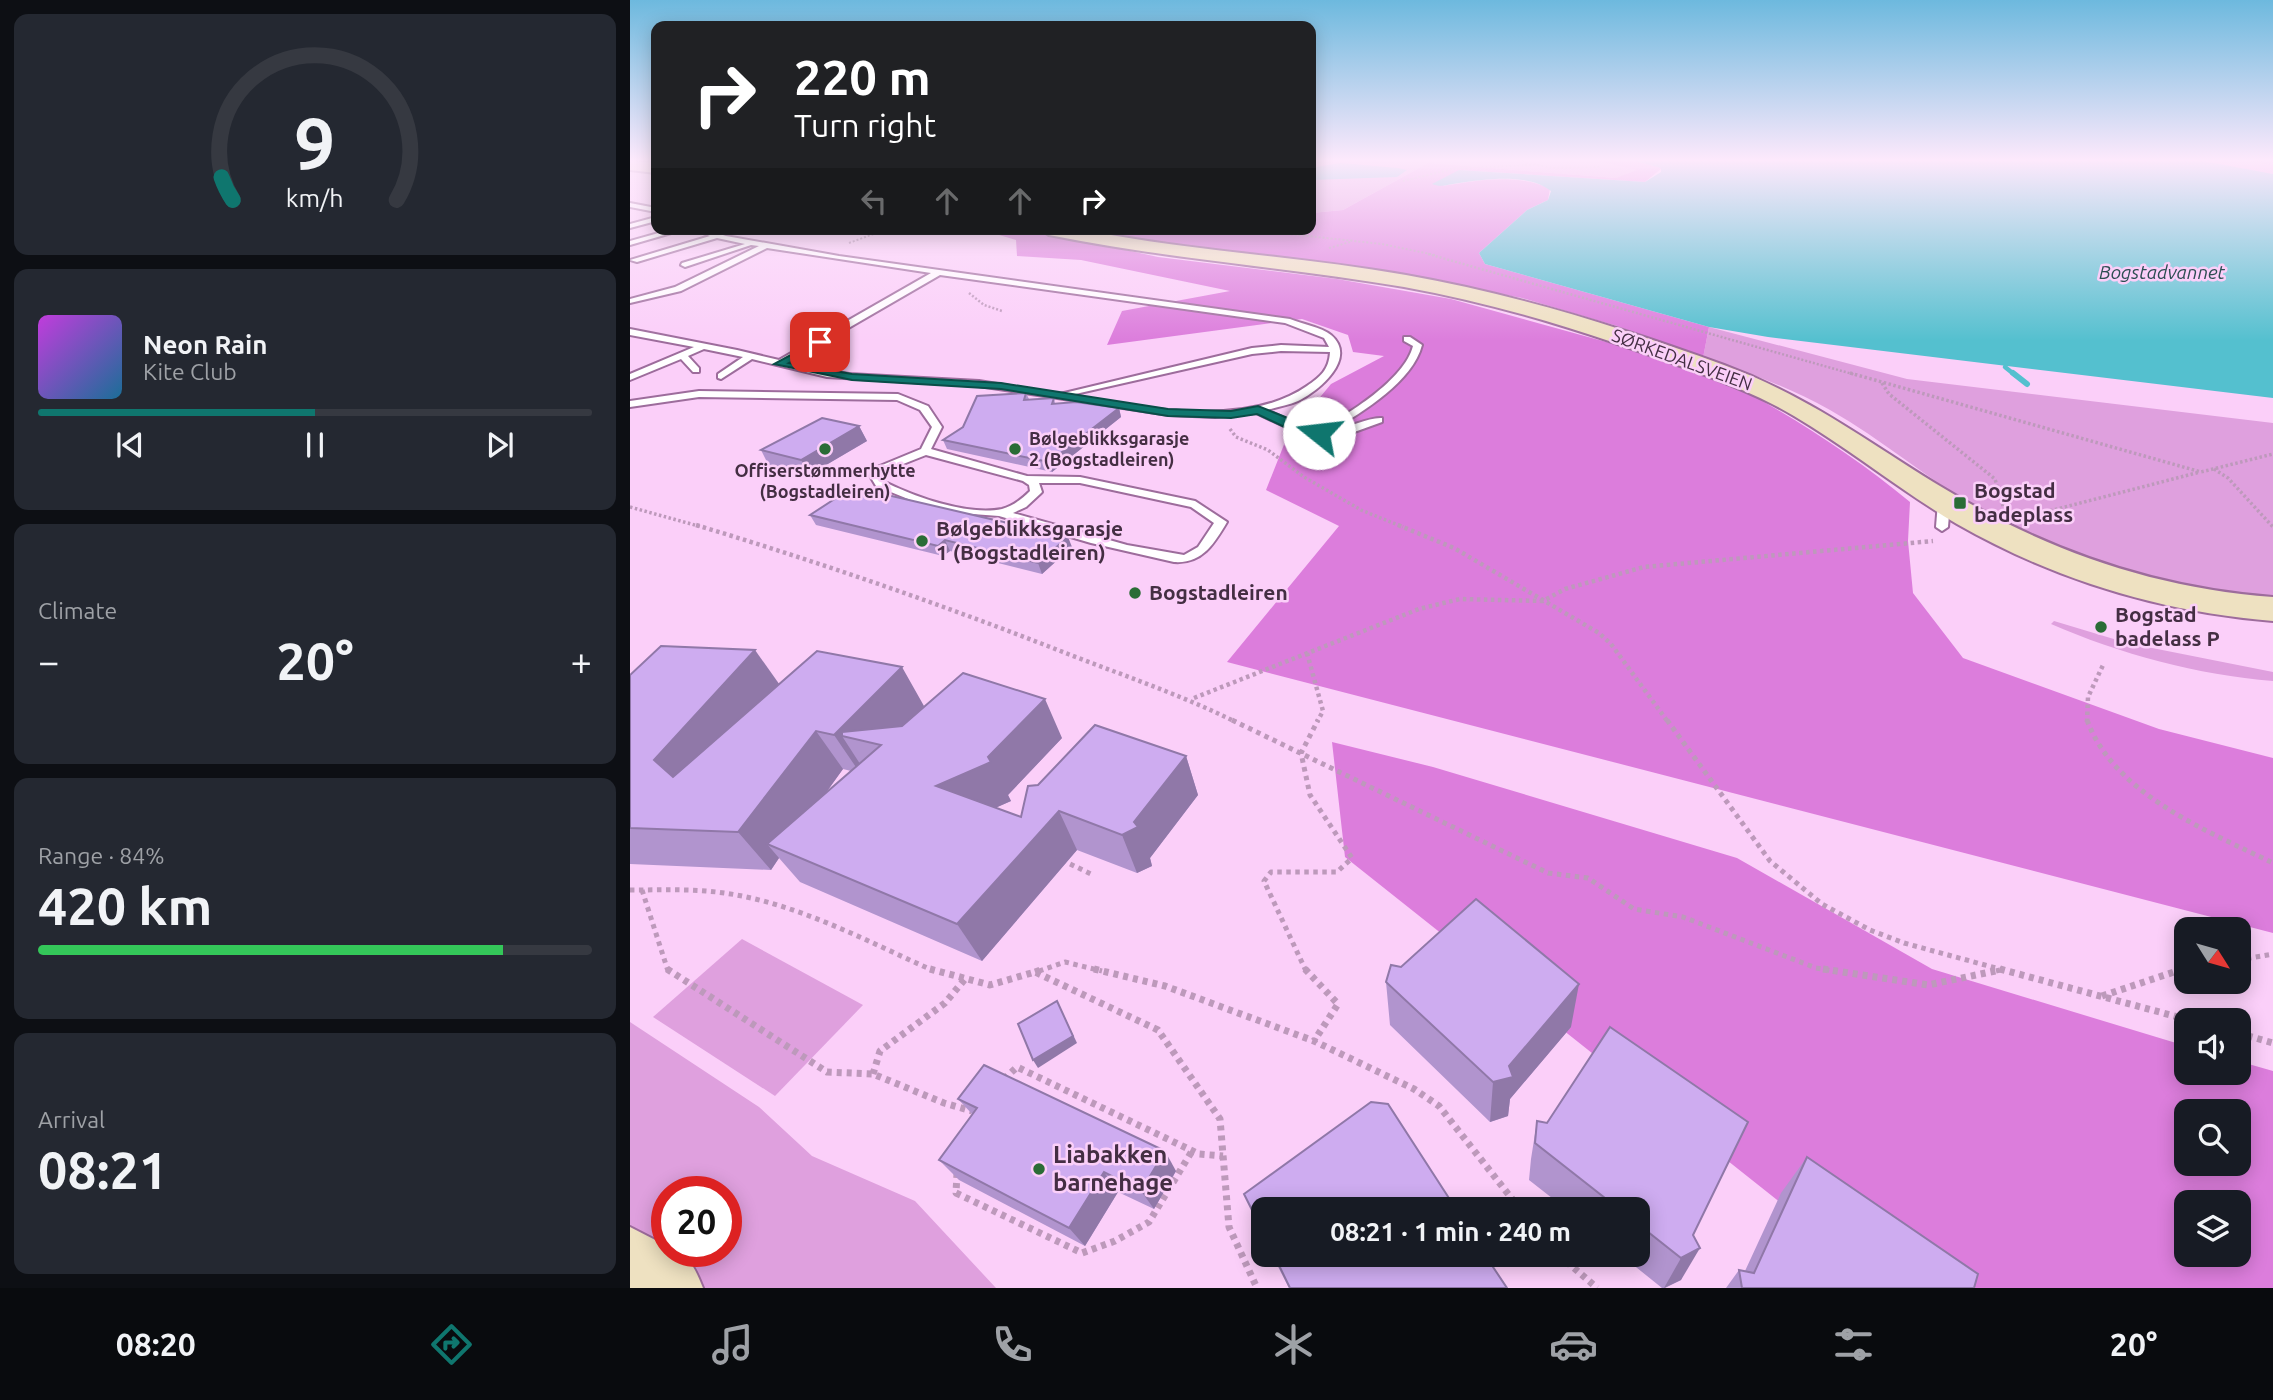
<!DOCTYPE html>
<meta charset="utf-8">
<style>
:root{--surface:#171b24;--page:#242831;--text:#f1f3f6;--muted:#9ea1a6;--line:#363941;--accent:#0f766e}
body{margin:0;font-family:Ubuntu,sans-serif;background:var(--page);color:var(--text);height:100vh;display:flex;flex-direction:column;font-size:26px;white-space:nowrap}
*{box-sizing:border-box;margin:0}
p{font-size:23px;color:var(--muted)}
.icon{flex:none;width:38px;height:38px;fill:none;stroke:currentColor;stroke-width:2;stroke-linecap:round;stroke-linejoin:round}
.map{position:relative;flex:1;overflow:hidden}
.panel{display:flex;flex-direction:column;gap:14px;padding:14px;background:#0d0f14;width:630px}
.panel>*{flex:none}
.top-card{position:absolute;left:21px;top:21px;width:665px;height:214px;border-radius:14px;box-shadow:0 4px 18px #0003;background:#202124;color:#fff;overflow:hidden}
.needle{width:46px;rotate:127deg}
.buttons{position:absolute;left:1544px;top:917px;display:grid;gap:14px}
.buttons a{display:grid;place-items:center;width:77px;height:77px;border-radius:14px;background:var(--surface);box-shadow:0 4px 18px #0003;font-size:35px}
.speed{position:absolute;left:21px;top:1176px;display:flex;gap:14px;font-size:35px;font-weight:700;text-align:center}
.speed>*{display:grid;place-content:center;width:91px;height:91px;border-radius:50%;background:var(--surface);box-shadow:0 4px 18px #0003;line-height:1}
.speed .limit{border:10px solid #d22;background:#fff;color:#111}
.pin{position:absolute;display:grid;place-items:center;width:60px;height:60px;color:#fff;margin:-30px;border-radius:14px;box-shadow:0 4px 10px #0006}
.me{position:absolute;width:77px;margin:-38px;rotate:286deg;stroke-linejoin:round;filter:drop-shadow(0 0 5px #0008)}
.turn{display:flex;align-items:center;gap:24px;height:147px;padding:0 28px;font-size:32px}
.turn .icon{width:91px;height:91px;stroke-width:2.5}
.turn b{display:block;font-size:49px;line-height:60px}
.lanes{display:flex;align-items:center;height:66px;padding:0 28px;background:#0003;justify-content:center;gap:35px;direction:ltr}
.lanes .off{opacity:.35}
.big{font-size:52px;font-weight:700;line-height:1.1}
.panel .widget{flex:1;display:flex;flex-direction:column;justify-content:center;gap:10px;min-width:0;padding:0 24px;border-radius:14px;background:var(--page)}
.panel .dial{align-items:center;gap:0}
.dial svg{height:182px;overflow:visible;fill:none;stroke:var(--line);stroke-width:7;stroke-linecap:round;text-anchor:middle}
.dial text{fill:var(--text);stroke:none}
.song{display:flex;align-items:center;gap:21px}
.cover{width:84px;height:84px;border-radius:10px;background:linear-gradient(135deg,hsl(290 70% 55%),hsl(200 70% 35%))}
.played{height:7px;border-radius:4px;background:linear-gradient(90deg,var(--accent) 50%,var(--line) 50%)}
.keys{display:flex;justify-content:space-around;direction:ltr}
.heat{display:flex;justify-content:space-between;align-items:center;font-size:38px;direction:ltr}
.charge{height:10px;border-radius:5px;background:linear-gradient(90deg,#34c759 84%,var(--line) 0)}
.trip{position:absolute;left:621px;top:1197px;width:399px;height:70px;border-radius:14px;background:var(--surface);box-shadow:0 4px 18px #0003;font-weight:700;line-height:70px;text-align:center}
.tab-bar{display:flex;height:112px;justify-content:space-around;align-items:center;background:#090b0e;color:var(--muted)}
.tab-bar .icon{width:49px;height:49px}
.tab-bar .current{color:var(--accent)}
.tab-bar b{font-size:32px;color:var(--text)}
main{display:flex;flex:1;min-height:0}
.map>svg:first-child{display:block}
</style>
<main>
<section class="panel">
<div class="widget dial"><svg viewBox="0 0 100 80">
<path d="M14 69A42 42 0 1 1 86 69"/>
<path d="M14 69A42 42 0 0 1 9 59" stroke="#0f766e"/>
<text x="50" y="56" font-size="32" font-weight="700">9</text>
<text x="50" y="72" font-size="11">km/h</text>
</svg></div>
<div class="widget">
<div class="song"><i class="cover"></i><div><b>Neon Rain</b><p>Kite Club</p></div></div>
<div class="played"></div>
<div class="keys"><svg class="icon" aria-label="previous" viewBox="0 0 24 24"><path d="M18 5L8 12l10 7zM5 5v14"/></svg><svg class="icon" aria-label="pause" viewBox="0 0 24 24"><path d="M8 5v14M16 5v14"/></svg><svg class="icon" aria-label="next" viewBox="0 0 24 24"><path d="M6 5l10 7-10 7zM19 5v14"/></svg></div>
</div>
<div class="widget"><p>Climate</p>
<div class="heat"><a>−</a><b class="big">20°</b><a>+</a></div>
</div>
<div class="widget"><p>Range · 84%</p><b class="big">420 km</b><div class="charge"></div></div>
<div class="widget"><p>Arrival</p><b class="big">08:21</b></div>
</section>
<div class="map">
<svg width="1643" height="1288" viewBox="0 0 1643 1288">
<rect width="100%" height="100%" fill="#fbcff9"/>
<g fill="#dfa0de" fill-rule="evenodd">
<polygon points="681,161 967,161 1016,171 986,178 798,163 713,210 681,213"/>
<polygon points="1573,161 1643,161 1643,174 1635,173"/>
<path d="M1079,327L1277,379L1643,423V596C1545,592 1446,560 1360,515C1304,485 1255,441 1200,410C1159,387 1117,372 1073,358Z"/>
<path d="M1424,621L1497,643L1643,672V681C1568,675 1490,654 1421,624Z"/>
<polygon points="112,939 233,1005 145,1096 23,1017"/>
<path d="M0,1022L129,1107L182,1156L285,1201L366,1288H0ZM37,1192H96V1251H37Z"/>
</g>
<g fill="#dc7ddc" fill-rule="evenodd">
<path d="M967,161H1006L1032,168L1015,182L829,170L813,186C847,180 888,173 920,189L918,200L897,210L849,253L855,264L1079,327L1073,358L987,326L892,298L797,280L597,256L447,229H681V213L713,210L798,163L986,178L1007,170Z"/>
<path d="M349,229H400L528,257L707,279L821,299L1074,369C1147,407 1216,449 1280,502L1278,541L1283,593L1333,658L1529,729L1643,758V933L597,662L709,526L636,490L657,437L701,384L754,356L723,352L718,335L672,319L477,345L492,311L600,291L451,260L387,256L386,240Z"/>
<path d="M702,742L803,767L1107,858L1302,969L1556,1046V1073H1608V1061L1643,1071V1288H1258L715,857ZM1556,1111H1608V1164H1556ZM1556,1202H1608V1255H1556Z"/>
</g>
<g fill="#54c0cf">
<path d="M1006,161H1573L1643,174V398L1138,337L1079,327L855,264L849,253L897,210L918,200L921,191C899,173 856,179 829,183C820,184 811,188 802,184L829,170L1015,182L1031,172V168Z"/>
<polygon points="710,163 768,168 777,170 767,177 681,180 681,168"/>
</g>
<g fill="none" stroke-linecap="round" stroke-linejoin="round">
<polyline stroke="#54c0cf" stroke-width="4.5" points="1375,367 1385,375"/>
<polyline stroke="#54c0cf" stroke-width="6" points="1383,373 1397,384"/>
<g stroke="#9d6c9c" stroke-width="4">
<g id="lane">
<polygon points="0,203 26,208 26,212 0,207"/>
<polygon points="26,217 26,221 0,228 0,224"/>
<polygon points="43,229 55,229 0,245 0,241"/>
<path d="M63,229H74L96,236L209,256L660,319C672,324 691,327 701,335C728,358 689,391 668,401C659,405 647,407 637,410L663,422L687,430C717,416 775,379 783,346L774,341V337H780L792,345C783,381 733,412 702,430C719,428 739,417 752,418V422L716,435L689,436L656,427L626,413L585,417L539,415L349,386L197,377L122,359L91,379L88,378V374L113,357L74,349L58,356L69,368V372H63L51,359L0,380V374L64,347L0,335V329L107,350L149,360L301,273L137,248L51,291L0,303V299L45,287L129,246L121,245L55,267L51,265L52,263L115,244L87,238L7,262L0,260L80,236ZM310,275L655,323L694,338L699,347L651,345L622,348L430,394L349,381L219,374L158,363ZM651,351L700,352C699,370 690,377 677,386C615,429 511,408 441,395L622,354Z"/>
<path d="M69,391L268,394L298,406L312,427L301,449L397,476L450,477L565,501L597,522C584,544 572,564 544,562L461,543L369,516L329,513L288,503L246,486L240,476L245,468L291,449L302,427L290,410L267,400L69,397L0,407V401ZM296,455L393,481L399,485L400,491C392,499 383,506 372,509C338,516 285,497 255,482L252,476L253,472ZM409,483H450L561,507L584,523L568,547L554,555L497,545L383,513L396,507L410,494L412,492Z"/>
<polygon points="1314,499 1320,502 1318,527 1312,531 1306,527 1308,502"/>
</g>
</g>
<g stroke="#9d6c9c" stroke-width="4">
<g id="secondary">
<polygon points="0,161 26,163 26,173 0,170"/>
<path d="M410,229H449C557,251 668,256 776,275C885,294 991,327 1094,365C1181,397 1237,442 1315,489C1417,551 1524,588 1643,597V621C1531,612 1425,580 1327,524C1271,491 1220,449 1164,416C1134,398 1101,385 1069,373C973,337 875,305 774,287C656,267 537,259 419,235Z"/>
<path d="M0,1227L37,1246V1251C59,1251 66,1271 73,1288H0Z"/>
</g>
</g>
<g stroke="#bd99bb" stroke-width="2" stroke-dasharray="2 2" stroke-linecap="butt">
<polyline points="892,161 921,168 970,167"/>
<polyline points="1623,161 1643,164"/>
<polyline points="773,181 827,168 904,165"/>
<polyline points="613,229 752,244 805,255"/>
<polyline points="219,243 257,229"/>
<polyline points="699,248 720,242"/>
</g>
<g stroke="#bd99bb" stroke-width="2.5" stroke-dasharray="2 2" stroke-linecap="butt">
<polyline points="798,254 1226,375"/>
<polyline points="339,293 354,305 372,311"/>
</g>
<g stroke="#bd99bb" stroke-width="3.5" stroke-dasharray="2.5 2.5" stroke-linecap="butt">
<polyline points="1220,373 1571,472 1643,454"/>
<polyline points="1252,383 1259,394 1365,479 1373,506"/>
<polyline points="600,429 606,437 638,450 674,477 731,510 773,527"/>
<polyline points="1584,469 1598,478 1643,527"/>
<polyline points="0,507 72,527"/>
<polyline points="1396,517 1570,472"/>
</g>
<g stroke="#bd99bb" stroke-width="4.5" stroke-dasharray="3.5 3.5" stroke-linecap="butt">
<path d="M66,525C192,563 316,606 438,654C495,676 551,695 606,722"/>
<polyline points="768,525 824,548 969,633 981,644 1038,722"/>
<polyline points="677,653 693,711 687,722"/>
<polyline points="564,698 789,609 830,599 913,601 935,589 1014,567 1303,541"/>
<polyline points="1457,722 1458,697 1474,663"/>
</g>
<g stroke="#bd99bb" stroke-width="5" stroke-dasharray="4.5 4.5" stroke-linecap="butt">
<polyline points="602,720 918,873 958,878 1004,909 1053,917 1186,968 1204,971"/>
<polyline points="1037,720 1140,861 1192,904 1240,930 1274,943 1377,971"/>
<path d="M1457,720C1484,794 1577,831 1643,863"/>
<polyline points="432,860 463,875"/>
<path d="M0,890C25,890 51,889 76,891C156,897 232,939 304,971"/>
<polyline points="12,890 38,971"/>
<polyline points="1608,960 1643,954"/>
<polyline points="409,971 435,962 472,971"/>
<polyline points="676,971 634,881 641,872 707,872 722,858 680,795 671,753 688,720"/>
<polyline points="1366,971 1370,970"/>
<polyline points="1548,971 1556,968"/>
</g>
<g stroke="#bd99bb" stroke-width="7" stroke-dasharray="5 5" stroke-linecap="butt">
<polyline points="37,969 197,1072 243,1074 314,1103 342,1111"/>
<polyline points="300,969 360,985 405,972 528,1030 590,1119 599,1227 627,1288"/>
<polyline points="464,969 535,986 684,1041 784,1089 809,1106 890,1209"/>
<polyline points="675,969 708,1004 684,1041"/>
<polyline points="1193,969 1298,985 1370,970"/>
<polyline points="1370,969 1559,1020"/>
<polyline points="405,972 414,969"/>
<polyline points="1472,996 1553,969"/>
<polyline points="1608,1033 1643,1043"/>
<polyline points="243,1074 250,1051 315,1003 335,979"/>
<polyline points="374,1079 387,1067 569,1154 593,1156"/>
<polyline points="327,1173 326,1193 452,1253 485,1241 519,1222 562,1151"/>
<polyline points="929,1255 967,1288"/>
</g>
<use href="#lane" fill="#fff" fill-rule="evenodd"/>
<use href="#secondary" fill="#eee1c1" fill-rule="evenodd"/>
</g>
<g fill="#b194ce" fill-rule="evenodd">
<polygon points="396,393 399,399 424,398 425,403 489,408 491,417 422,472 317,449 313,440"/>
<polygon points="229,426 237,441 179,475 139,466 131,450"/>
<polygon points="180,515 442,547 412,574 320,551 313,556 186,525"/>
<path d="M0,675L149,684L294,706L286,714L432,738L378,795L381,801L365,808L391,817L408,785L556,756L568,795L520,858L522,866L507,873L447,850L352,961L170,882L149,858L141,870L0,864ZM213,769L221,771L195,794Z"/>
<polygon points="756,982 941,1027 880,1099 878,1116 860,1122 760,1025"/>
<polygon points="328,1099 546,1171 524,1209 488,1192 455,1246 329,1180 309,1160 343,1115"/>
<polygon points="907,1121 1063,1235 1051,1280 1035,1288 1032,1288 991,1255 1008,1255 1008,1209 936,1209 899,1180 901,1159"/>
<polygon points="1177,1157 1344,1288 1096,1288 1109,1270 1115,1271 1151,1193"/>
<polygon points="614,1194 634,1209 634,1237"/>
<polygon points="642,1255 855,1255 877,1288 659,1288"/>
</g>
<g fill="#9078a8">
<polygon points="489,408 491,417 422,472 419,462"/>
<polygon points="229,426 237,441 179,475 171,460"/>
<polygon points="438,537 442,547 412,574 408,563"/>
<polygon points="315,540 320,551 313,556 308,546"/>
<polygon points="125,650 152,688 59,798 24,760"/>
<polygon points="272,667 294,706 253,749 251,745 212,736 234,770 230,773 204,735"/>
<polygon points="415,699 432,738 378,795 381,801 329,824 306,786 358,757"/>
<polygon points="186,731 213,769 154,851 137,844 149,858 141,870 108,832"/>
<polygon points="556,756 568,795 520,858 522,866 507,873 492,835"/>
<polygon points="429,811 447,850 352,961 327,924"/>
<polygon points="949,984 941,1027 880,1099 878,1116 860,1122 863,1082"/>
<polygon points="427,1001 447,1043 408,1068 403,1060"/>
<polygon points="535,1151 546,1171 524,1209 511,1191"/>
<polygon points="474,1172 488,1192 455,1246 439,1228"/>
<polygon points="1070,1248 1051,1280 1034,1288 1051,1258"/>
</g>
<g fill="#ceacf0" stroke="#9078a8" stroke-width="2">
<polygon points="396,393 394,400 424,398 422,404 446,402 489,408 419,462 313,440 333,427 347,396"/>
<polygon points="192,418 229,426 171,460 131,450"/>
<polygon points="223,487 438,537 408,563 315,540 308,546 180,515"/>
<polygon points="31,646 125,650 24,760 43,777 187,651 272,667 204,735 186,731 108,832 0,828 0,675"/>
<polygon points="333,673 415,699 358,757 361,762 306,786 391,817 398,786 408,785 465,725 556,756 504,822 508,827 492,835 429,811 327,924 137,844 251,745 212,736 212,732 272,726"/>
<polygon points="846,899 949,984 879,1066 883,1077 863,1082 756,982 761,965 771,967"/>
<polygon points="427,1001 443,1036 403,1060 388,1024"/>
<polygon points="980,1027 1118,1122 1063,1235 1070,1248 1051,1258 1008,1224 1008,1209 989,1209 905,1143 907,1121 917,1123"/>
<polygon points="354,1065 535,1151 511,1191 474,1172 439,1228 309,1160 347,1108 328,1099"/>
<polygon points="741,1102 758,1104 826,1209 634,1209 634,1234 614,1194"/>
<polygon points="1177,1157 1348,1274 1344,1288 1112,1288 1109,1270 1124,1273"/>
<polygon points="644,1255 855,1255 877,1288 660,1288"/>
</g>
<linearGradient id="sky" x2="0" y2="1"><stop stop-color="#6db9de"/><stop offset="0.47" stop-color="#fde9fc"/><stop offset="1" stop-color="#fde9fc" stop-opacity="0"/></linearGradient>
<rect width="1643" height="341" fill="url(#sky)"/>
<polygon fill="#0f766e" stroke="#0a4d48" stroke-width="2" points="190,339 194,345 159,363 222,374 371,383 538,409 601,411 628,406 695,433 689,437 663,431 627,414 601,418 538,416 371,389 222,380 144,364"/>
<g fill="#2a6c36" stroke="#fbcff9" stroke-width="2.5">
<circle cx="195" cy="449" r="7"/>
<circle cx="385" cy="449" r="7"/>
<rect x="1323" y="496" width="14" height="14" rx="3.5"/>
<circle cx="292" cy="541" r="7"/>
<circle cx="505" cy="593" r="7"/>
<circle cx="1471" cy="627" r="7"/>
<circle cx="409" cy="1169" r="7"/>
</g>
<g text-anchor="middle" stroke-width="5" stroke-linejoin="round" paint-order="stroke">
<g font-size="18" fill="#442e43" stroke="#fbcff9">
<text transform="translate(1052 360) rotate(20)" y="6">SØRKEDALSVEIEN</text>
</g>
<g font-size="18" font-weight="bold" fill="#442e43" stroke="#fbcff9" text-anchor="start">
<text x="399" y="445">Bølgeblikksgarasje<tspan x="399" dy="21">2 (Bogstadleiren)</tspan></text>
<text x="195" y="477" text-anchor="middle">Offiserstømmerhytte<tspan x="195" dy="21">(Bogstadleiren)</tspan></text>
</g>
<g font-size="19" font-style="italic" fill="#2d4e53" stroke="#fbcff9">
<text x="1532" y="279">Bogstadvannet</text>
</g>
<g font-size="21" font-weight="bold" fill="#442e43" stroke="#fbcff9" text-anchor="start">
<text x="1344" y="498">Bogstad<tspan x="1344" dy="24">badeplass</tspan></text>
<text x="306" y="536">Bølgeblikksgarasje<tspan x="306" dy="24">1 (Bogstadleiren)</tspan></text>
<text x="519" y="600">Bogstadleiren</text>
<text x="1485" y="622">Bogstad<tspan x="1485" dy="24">badelass P</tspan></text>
</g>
<g font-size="24" font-weight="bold" fill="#442e43" stroke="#fbcff9" text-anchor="start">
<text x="423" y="1163">Liabakken<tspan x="423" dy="28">barnehage</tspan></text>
</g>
</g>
</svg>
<div class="buttons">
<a><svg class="needle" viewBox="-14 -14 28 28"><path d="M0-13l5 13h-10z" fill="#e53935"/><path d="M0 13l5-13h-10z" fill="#9ea1a6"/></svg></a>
<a><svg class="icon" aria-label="sound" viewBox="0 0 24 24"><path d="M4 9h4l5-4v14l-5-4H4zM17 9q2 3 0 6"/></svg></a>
<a><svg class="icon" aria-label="search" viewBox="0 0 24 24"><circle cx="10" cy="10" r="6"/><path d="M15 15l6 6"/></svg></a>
<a><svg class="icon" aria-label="layers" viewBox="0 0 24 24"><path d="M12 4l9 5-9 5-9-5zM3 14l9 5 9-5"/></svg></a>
</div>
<div class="speed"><div class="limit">20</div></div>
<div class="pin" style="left:190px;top:342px;background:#d93025"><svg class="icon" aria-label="arrive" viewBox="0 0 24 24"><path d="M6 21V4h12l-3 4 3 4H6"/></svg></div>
<svg class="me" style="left:689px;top:433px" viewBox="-20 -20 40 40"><circle r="19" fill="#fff"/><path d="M0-13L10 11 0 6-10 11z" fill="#0f766e"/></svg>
<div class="trip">08:21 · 1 min · 240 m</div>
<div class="top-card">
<div class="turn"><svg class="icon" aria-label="right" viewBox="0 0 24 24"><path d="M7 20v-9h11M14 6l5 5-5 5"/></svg><div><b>220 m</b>Turn right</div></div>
<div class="lanes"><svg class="icon off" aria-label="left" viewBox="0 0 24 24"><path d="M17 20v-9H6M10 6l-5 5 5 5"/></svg><svg class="icon off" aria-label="ahead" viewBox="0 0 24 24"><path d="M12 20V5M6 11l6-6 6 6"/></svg><svg class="icon off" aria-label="ahead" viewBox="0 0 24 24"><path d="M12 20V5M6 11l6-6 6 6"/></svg><svg class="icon" aria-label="right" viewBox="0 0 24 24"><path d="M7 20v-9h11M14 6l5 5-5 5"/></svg></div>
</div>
</div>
</main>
<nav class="tab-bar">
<b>08:20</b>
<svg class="icon current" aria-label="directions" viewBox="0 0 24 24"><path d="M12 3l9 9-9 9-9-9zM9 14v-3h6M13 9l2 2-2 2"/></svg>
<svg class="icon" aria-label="music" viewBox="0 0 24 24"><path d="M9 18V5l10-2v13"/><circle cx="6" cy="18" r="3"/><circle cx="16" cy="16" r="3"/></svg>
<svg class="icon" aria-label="phone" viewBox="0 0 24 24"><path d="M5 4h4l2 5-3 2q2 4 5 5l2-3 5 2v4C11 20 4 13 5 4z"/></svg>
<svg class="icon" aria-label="climate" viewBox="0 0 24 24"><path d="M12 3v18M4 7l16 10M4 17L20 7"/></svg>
<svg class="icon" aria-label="car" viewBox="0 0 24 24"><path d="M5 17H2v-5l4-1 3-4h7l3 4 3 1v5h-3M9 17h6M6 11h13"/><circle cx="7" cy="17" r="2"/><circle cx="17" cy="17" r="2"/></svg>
<svg class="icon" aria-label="filters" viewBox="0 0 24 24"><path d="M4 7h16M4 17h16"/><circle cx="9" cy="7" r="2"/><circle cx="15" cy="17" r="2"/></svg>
<b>20°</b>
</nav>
